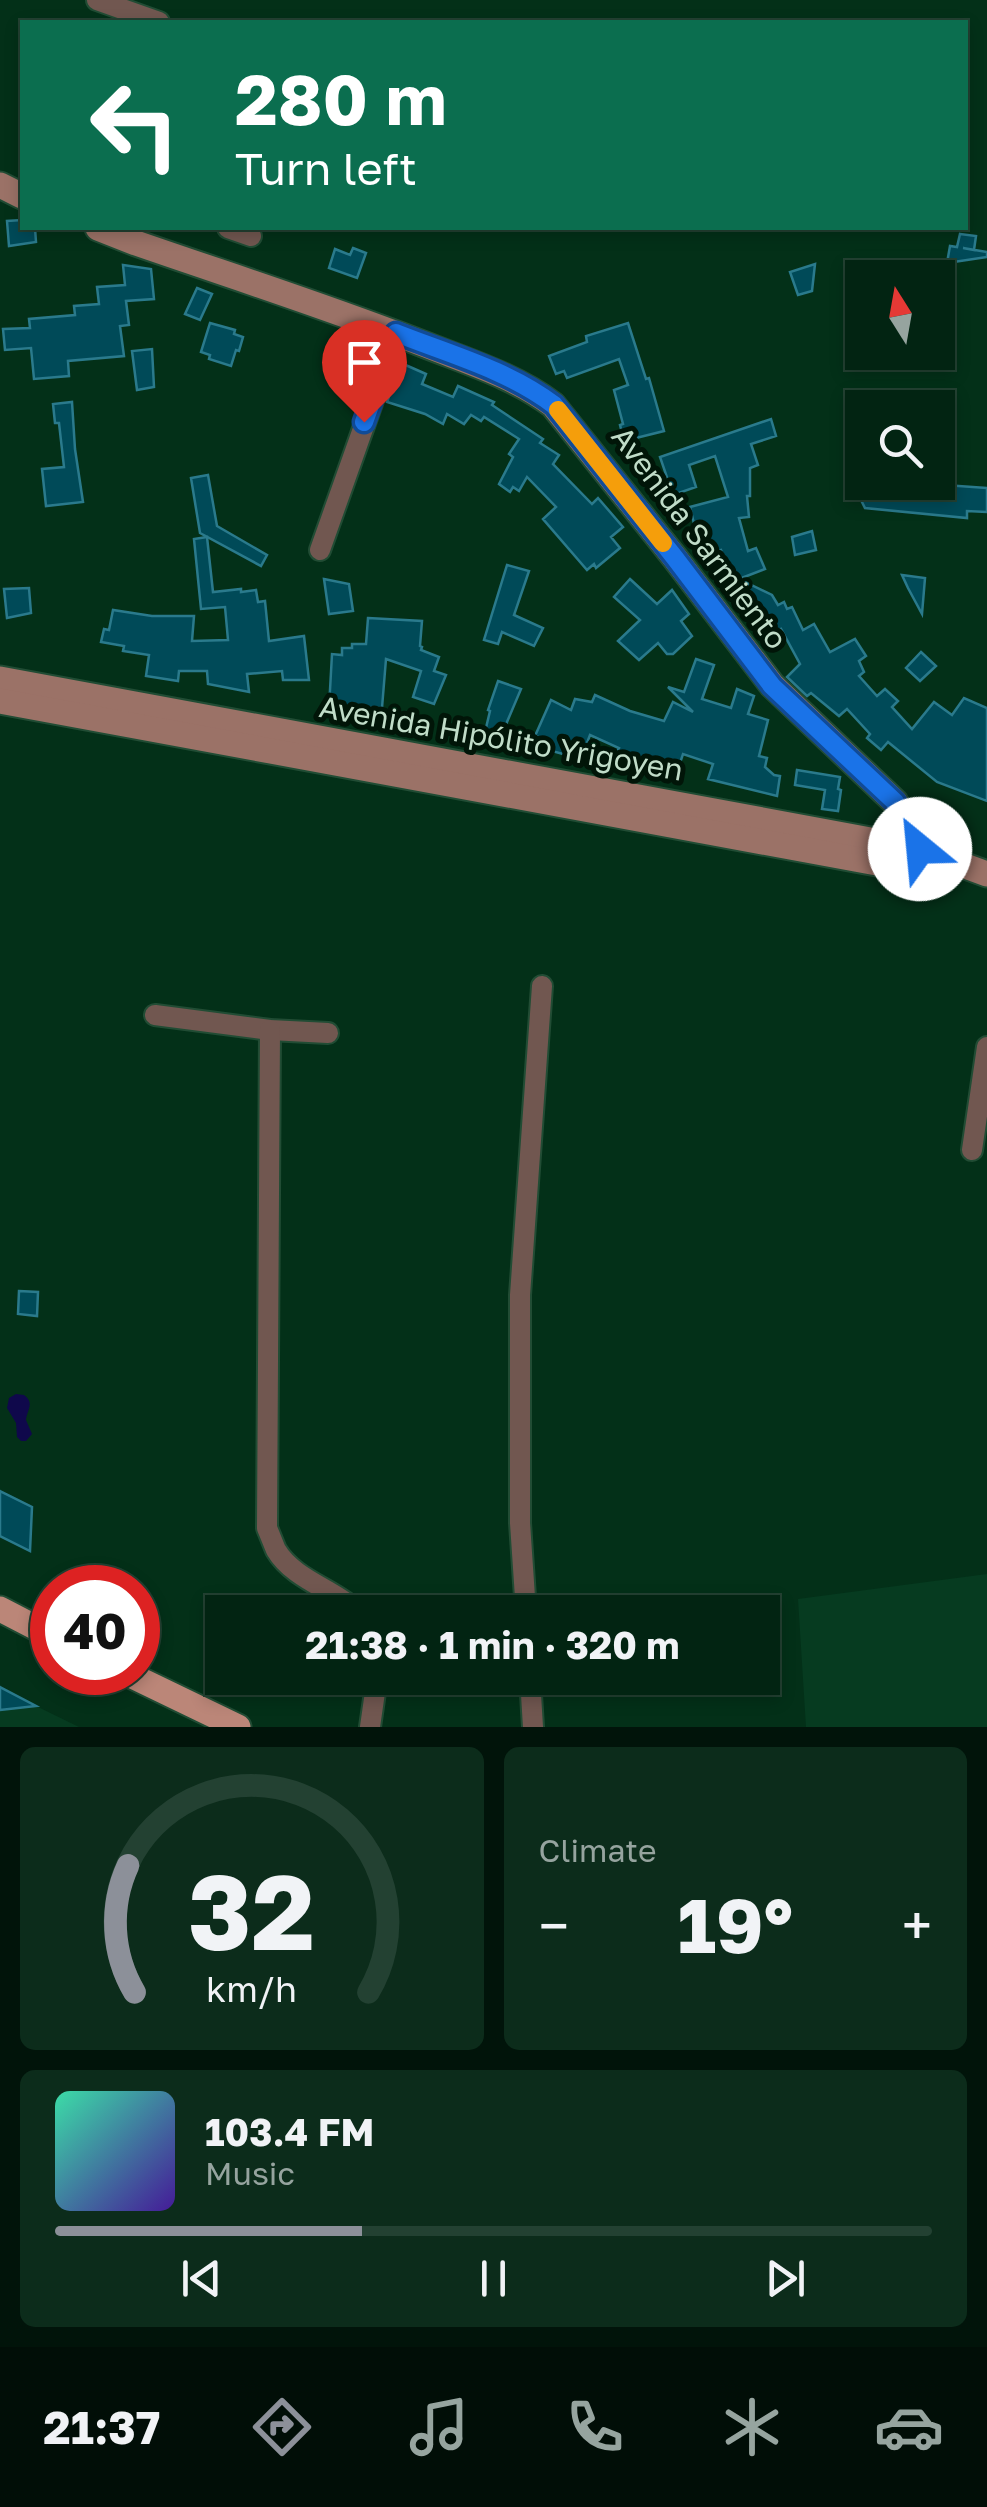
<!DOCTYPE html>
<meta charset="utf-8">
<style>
:root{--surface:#022412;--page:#0c2c1b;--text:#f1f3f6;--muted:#96a49f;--line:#234132;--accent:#8c9099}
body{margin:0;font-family:"Golos Text",sans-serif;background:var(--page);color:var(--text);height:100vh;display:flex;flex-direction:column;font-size:38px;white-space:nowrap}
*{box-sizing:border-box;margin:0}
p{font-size:32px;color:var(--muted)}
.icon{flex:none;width:55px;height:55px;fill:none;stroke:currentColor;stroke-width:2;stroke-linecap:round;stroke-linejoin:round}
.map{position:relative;height:1727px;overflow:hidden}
.sheet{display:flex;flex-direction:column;gap:20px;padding:20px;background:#01140a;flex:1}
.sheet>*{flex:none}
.hud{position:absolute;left:20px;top:20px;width:948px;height:210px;border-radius:0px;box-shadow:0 5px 15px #0003,0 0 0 2px var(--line);background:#0b6e4f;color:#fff;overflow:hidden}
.needle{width:65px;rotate:349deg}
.tools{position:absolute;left:845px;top:260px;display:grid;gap:20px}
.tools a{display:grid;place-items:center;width:110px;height:110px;border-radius:0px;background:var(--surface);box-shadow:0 5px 15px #0003,0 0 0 2px var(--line);font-size:50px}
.speed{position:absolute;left:30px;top:1565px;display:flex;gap:20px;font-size:50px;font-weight:700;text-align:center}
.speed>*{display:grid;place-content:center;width:130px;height:130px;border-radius:50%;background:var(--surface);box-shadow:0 5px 15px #0003,0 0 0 2px var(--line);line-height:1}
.speed .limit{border:15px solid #d22;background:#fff;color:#111}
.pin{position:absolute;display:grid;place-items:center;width:85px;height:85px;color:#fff;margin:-102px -42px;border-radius:50% 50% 50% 0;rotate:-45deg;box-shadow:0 0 10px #0007}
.pin .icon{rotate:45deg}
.me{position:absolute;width:110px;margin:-55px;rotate:332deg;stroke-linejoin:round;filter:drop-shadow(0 0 8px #0008)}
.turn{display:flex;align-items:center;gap:35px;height:210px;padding:0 50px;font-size:45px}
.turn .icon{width:130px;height:130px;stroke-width:2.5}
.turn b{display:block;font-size:70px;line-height:85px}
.big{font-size:75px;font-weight:700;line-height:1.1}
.sheet .tile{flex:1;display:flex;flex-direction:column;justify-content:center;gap:15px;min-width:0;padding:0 35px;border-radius:15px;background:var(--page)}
.sheet .dial{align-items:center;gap:0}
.dial svg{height:260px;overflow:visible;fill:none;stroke:var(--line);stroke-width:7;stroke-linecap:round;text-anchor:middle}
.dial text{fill:var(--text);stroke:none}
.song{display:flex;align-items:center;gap:30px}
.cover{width:120px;height:120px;border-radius:15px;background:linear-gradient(135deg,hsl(160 70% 55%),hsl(260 70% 35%))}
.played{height:10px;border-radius:5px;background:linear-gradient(90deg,var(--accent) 35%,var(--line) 35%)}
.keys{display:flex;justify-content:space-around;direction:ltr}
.heat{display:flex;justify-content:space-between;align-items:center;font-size:55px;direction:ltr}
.sheet .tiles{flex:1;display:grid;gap:20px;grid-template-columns:1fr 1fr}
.tile:last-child{grid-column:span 2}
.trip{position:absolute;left:205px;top:1595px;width:575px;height:100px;border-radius:0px;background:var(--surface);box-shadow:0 5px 15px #0003,0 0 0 2px var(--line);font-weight:700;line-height:100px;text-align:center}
.tab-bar{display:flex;height:160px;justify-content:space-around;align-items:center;background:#010e07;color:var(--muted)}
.tab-bar .icon{width:70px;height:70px}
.tab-bar .current{color:var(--accent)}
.tab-bar b{font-size:45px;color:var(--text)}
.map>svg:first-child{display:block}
</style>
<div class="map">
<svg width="987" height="1727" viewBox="0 0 987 1727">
<rect width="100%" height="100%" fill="#033018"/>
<g fill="#063b20">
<polygon points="987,1574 987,1727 806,1727 798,1599"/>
<polygon points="36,1706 79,1727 0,1727 0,1710"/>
</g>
<path fill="#0f084b" d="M16,1394L24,1395C35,1403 27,1410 26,1420L32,1434L26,1441H21L17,1437L16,1423L7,1408L9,1398Z"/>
<g fill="#004a58" stroke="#2a7a8c" stroke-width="2.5">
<polygon points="22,220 22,228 35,228 36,242 9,246 7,221"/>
<polygon points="960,234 976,236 974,250 963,248 987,252 987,257 947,263 950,246 957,247"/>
<polygon points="353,248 366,253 357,278 329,268 335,249 350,255"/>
<polygon points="815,264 812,291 798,295 790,272"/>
<polygon points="123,265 151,269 154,299 126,301 129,325 120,326 124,356 68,361 69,376 34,379 31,348 5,350 3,329 30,328 29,319 75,315 74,306 99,304 97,287 125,285"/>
<polygon points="197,288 212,294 200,320 185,314"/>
<polygon points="210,323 235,330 234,334 243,337 239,351 236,350 231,366 209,359 210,355 201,352"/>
<polygon points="628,323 646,379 649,378 664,431 624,441 620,425 623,424 614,390 628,385 619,359 567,378 564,371 556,374 549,356 587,342 586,336"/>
<polygon points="152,349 154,387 137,390 132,351"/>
<polygon points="401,363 426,374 422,384 453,397 458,386 494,402 492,405 543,439 540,443 559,455 553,464 592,504 598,498 623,527 611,537 620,548 596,568 594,564 587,570 543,519 556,507 527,477 519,491 513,487 510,492 499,484 513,457 509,454 519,439 484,417 481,421 471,415 464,424 447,414 443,424 425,414 387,402"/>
<polygon points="72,402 75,449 83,502 46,506 42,469 64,467 59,423 55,423 53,404"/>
<polygon points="771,419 776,436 751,444 758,465 750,468 750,496 747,496 749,517 739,518 748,551 756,548 765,569 739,579 772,595 778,605 784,602 787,609 792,607 803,630 814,624 830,652 855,639 866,656 859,661 864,672 859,676 877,696 885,689 898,701 892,707 912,729 934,702 952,715 964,698 987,708 987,801 937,782 888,742 881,750 867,738 870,734 847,709 839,716 811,693 807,696 787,677 800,664 781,629 764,637 754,615 751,616 736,580 733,582 721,550 710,553 701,526 695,528 690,507 728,497 715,456 689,465 696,487 673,495 660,457"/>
<polygon points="208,475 217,526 267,555 261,566 200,533 191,478"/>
<polygon points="852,482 902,482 987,488 987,512 967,511 967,518 865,508"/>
<polygon points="812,531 816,550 795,555 792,537"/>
<polygon points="207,537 213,592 241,589 241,592 256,590 258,602 265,601 269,641 304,636 309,680 283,680 282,671 247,674 249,692 208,684 207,671 179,671 178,681 146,676 149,655 123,651 124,646 101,642 104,629 109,630 113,610 152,616 194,616 192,641 228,640 225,607 201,609 194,539"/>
<polygon points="507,565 529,571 514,615 543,628 534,646 502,632 498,644 484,640"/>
<polygon points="902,575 925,578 922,614 908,588"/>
<polygon points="324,579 349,584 353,611 329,614"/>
<polygon points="630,579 657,604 672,590 689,614 681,621 692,636 673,654 667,654 658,643 639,660 618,641 640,620 614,597"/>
<polygon points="29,588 31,613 7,618 4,589"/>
<polygon points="368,618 422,621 420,646 422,647 421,650 439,657 434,671 446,675 434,704 413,697 421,671 386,659 382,708 357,707 357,713 329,708 332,654 342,655 342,648 352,648 352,644 366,644"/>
<polygon points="921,652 936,666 920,681 906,668"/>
<polygon points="696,659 714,665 702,699 731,708 737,689 754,696 748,714 768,720 759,756 767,758 765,767 774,775 780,776 777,796 708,779 713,764 683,754 676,775 631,762 630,768 612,763 619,748 590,735 581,759 541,748 545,739 535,736 551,700 571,710 575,699 592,702 595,695 630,711 664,721 673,702 693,712 668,687 684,692"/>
<polygon points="498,681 521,689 507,722 504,736 485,732 490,711 488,710"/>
<polygon points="797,770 840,777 838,789 841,790 838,811 822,809 825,790 795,785"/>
<polygon points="19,1291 38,1292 37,1316 18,1314"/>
<polygon points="0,1491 32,1507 30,1551 0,1536"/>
<polygon points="0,1687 36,1706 0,1710"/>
</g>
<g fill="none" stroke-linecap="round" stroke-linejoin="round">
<g stroke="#214c34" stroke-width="24">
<g id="street">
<polyline points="97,0 159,22"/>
<polyline points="228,228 251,236"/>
<polyline points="320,550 397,333"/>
<polyline points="155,1015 270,1030 328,1033"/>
<path d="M270,1030L267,1528C270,1535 273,1543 276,1550C294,1580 334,1589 358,1612"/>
<polyline points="972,1150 987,1047"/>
<polyline points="526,1612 520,1523 520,1295 542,986"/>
<polyline points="530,1678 533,1727"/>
<polyline points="370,1727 377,1678"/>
</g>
</g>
<g stroke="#214c34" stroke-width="29">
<g id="secondary">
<polyline points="0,185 22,196"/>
<path d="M98,228L136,243C234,277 332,308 428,346C471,363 516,377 553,405L675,558L772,685L895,802L919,849L921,869"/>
<polyline points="0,679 919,849 987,874"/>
<polyline points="0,701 893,866 934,872"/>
</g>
</g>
<g stroke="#214c34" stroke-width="29">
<g id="primary">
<polyline points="0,1609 52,1636"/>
<polyline points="124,1672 238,1727"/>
</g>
</g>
<use href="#street" stroke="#715750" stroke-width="20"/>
<use href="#secondary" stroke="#9b7267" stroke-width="25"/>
<use href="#primary" stroke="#bb8678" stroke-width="25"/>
</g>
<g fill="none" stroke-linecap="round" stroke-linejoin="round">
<g stroke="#114b97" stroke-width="25">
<path id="route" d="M364,422L396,333C449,354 508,370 554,405L675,558L772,686L895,802L920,849"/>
</g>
<use href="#route" stroke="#1a73e8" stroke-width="18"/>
<polyline stroke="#f59e0b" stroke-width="18" points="558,410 663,543"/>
</g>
<g text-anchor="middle" stroke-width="10" stroke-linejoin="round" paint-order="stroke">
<g font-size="30" fill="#c0dcc8" stroke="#011508">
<text transform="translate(699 538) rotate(53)" y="10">Avenida Sarmiento</text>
<text transform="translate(501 739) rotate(10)" y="10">Avenida Hipólito Yrigoyen</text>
</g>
</g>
</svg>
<div class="tools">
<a><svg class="needle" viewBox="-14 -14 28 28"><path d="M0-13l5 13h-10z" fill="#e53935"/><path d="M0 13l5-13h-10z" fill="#96a49f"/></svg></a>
<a><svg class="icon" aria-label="search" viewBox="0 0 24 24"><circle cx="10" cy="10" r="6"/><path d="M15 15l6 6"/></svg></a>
</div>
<div class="speed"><div class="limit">40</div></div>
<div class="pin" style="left:364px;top:422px;background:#d93025"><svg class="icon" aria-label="arrive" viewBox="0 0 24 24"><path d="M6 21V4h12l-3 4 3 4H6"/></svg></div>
<svg class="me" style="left:920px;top:849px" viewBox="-20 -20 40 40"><circle r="19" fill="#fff"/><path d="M0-13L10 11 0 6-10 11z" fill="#1a73e8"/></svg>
<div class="trip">21:38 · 1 min · 320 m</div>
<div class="hud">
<div class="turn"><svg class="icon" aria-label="left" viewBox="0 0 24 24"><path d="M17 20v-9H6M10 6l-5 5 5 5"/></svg><div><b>280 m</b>Turn left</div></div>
</div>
</div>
<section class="sheet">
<div class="tiles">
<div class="tile dial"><svg viewBox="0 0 100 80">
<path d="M14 69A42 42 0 1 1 86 69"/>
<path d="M14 69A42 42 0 0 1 12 30" stroke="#8c9099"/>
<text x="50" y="56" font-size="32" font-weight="700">32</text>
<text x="50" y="72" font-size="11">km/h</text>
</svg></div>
<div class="tile"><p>Climate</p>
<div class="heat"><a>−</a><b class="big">19°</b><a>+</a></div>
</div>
<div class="tile">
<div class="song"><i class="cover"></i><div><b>103.4 FM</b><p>Music</p></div></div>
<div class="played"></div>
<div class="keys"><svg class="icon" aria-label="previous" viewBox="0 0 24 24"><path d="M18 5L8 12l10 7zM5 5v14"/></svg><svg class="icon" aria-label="pause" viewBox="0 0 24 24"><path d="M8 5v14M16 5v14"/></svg><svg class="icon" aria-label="next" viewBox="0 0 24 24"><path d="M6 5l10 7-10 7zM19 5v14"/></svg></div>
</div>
</div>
</section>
<nav class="tab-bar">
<b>21:37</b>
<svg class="icon current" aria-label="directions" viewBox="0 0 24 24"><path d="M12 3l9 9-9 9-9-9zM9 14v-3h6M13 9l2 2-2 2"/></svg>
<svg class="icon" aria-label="music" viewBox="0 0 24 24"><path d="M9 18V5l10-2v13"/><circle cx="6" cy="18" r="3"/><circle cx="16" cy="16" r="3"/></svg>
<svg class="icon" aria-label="phone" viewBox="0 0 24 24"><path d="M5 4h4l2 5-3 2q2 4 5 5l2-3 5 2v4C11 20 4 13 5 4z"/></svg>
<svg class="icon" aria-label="climate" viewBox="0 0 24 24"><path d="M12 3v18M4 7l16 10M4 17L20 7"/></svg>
<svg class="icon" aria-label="car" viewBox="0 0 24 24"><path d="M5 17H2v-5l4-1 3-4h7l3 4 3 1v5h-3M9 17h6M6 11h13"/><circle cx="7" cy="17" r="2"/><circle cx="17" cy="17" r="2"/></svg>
</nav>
